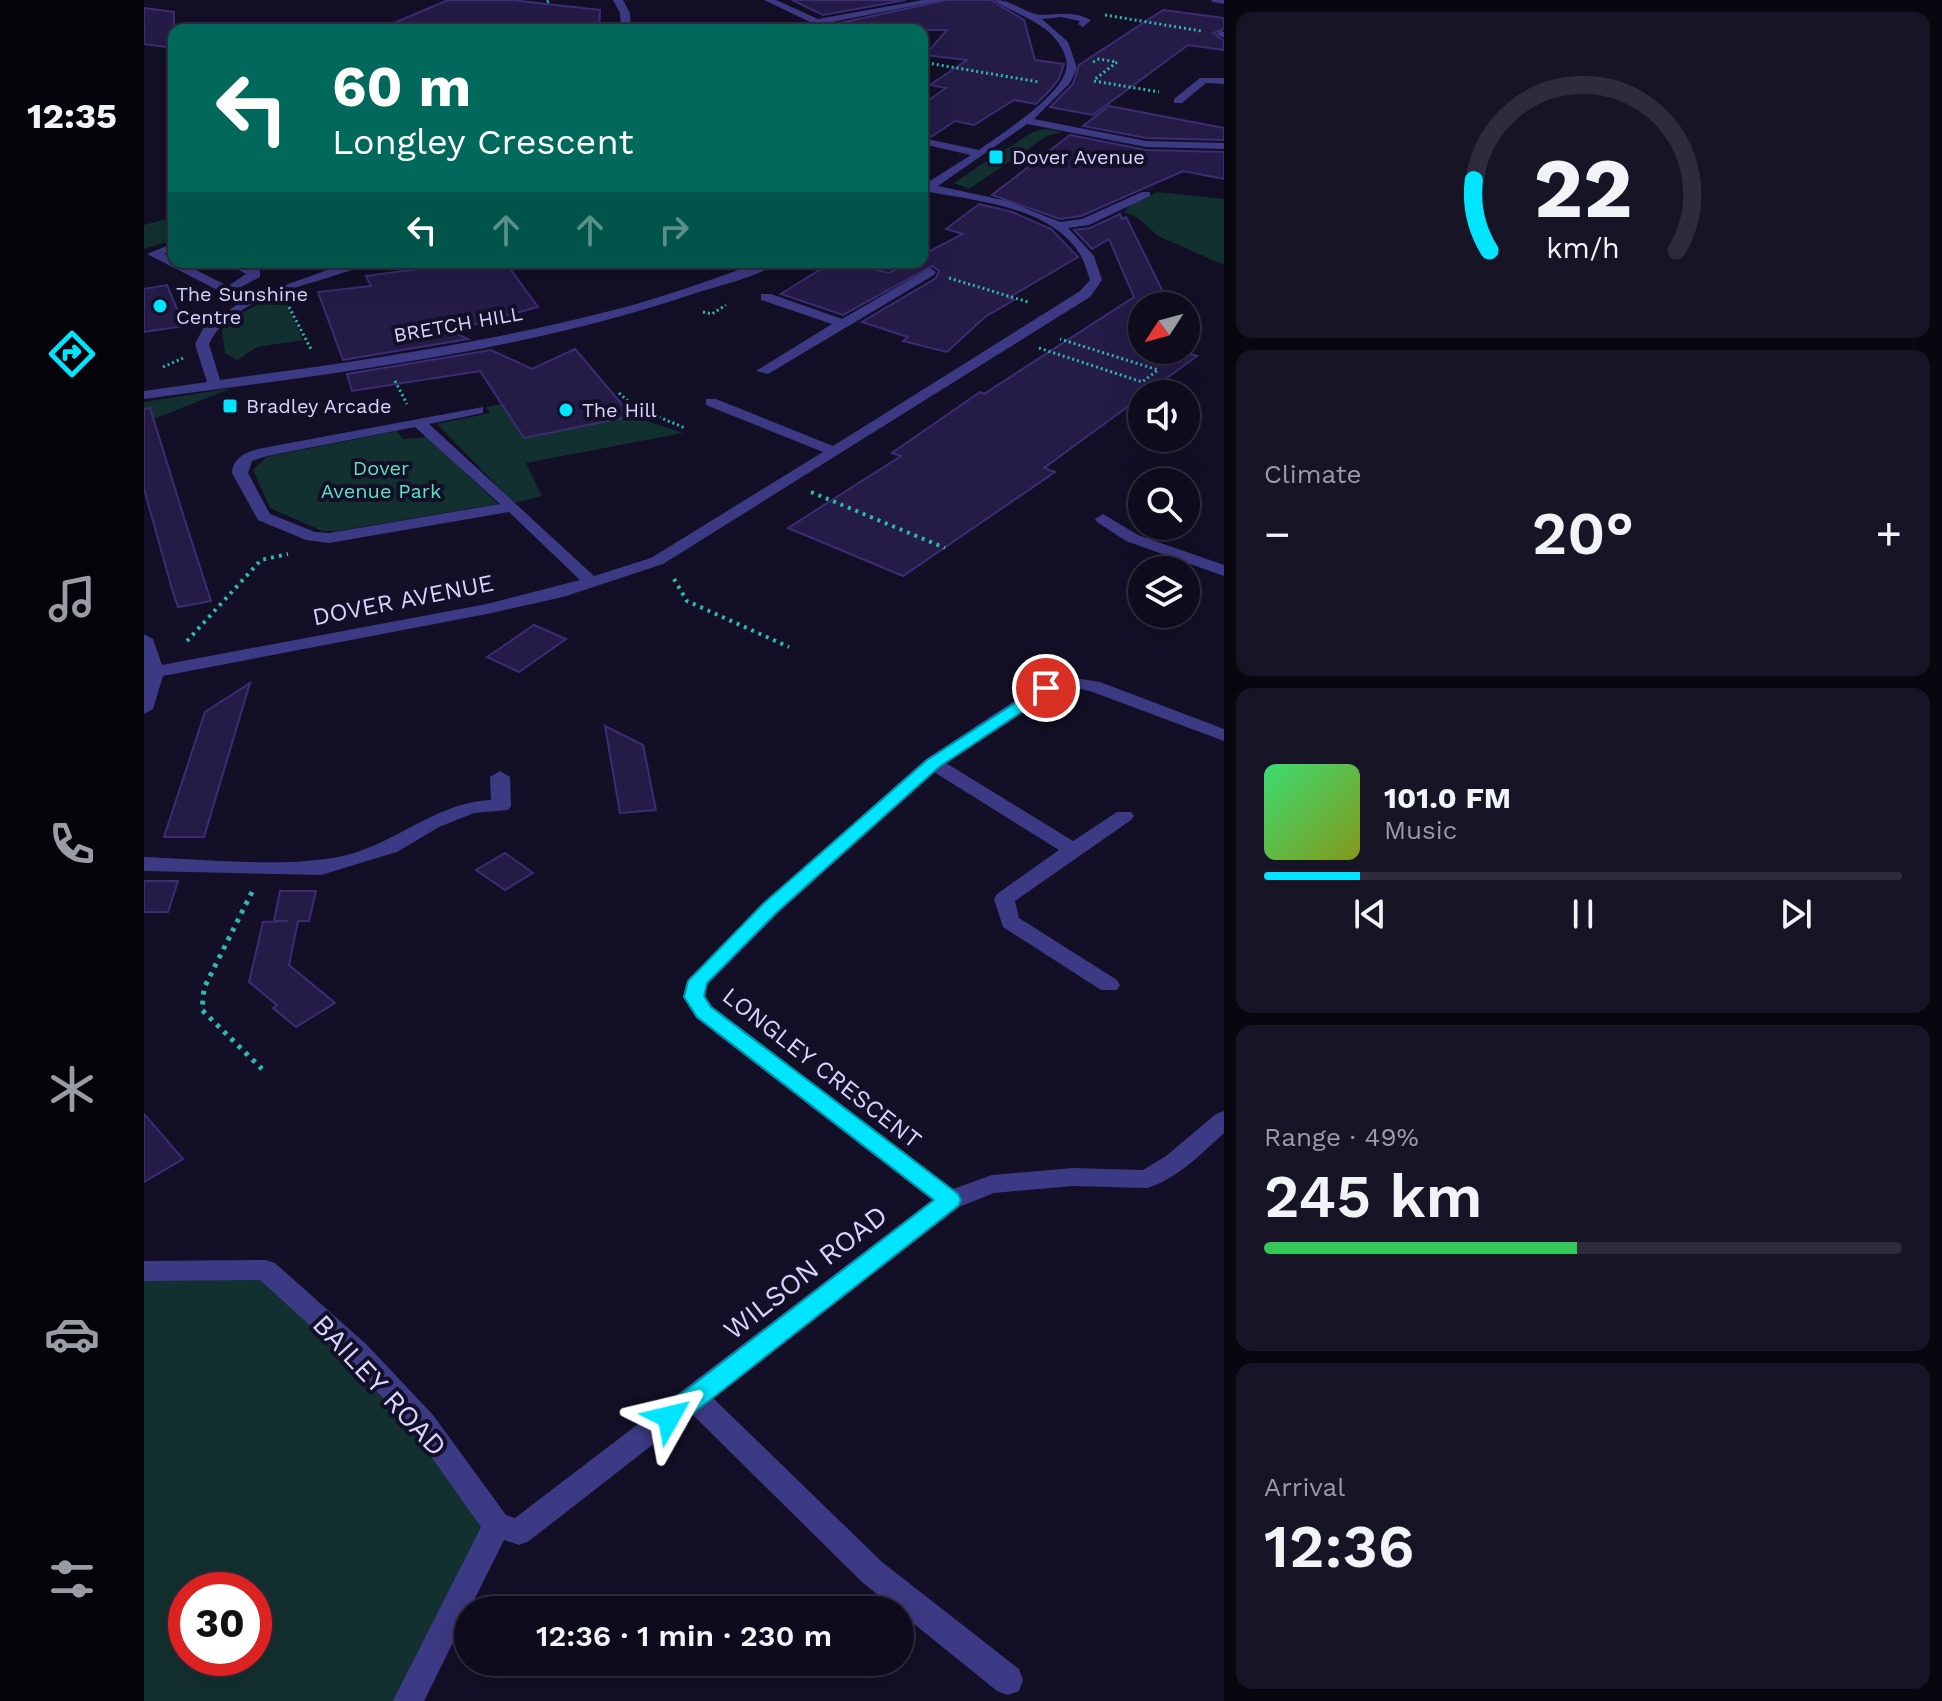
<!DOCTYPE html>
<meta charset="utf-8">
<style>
:root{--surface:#0e0b1c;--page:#171425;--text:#f1f3f6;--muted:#9b9ba3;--line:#2e2b3b;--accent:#00e5ff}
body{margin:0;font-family:"Work Sans",sans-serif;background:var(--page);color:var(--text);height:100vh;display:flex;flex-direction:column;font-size:30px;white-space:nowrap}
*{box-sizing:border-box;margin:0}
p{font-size:26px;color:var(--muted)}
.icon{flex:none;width:44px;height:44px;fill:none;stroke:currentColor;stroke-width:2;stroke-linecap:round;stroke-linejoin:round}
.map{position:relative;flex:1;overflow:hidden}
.sheet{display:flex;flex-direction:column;gap:12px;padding:12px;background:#08060f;width:718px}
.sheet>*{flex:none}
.banner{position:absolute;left:24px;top:24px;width:760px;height:244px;border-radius:16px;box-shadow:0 8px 32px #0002,0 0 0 2px var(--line);background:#00695c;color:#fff;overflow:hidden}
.needle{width:52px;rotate:234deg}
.controls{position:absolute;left:984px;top:292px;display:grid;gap:16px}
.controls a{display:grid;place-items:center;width:72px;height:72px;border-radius:50%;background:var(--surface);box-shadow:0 8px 32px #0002,0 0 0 2px var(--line);font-size:40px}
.speed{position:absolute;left:24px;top:1572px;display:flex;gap:16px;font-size:40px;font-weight:700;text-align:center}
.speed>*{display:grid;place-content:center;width:104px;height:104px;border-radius:50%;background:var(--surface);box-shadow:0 8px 32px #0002,0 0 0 2px var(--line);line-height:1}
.speed .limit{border:12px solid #d22;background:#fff;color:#111}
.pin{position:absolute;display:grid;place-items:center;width:68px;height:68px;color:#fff;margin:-34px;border:4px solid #fff;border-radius:50%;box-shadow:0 2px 8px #0007}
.me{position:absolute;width:88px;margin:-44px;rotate:53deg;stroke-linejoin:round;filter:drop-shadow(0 0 6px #0008)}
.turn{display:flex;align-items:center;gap:28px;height:168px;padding:0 32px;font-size:36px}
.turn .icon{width:104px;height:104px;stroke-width:2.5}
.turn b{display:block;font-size:56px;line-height:68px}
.lanes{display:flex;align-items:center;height:76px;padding:0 32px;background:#0003;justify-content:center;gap:40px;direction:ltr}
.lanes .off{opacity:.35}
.big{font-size:60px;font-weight:600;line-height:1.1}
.sheet .tile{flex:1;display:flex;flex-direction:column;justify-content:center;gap:12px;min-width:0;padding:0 28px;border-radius:16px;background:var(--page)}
.sheet .dial{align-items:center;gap:0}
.dial svg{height:208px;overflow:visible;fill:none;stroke:var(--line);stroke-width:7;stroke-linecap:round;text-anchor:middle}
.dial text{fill:var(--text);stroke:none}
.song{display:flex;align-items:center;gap:24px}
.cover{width:96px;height:96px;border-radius:12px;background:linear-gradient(135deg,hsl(140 70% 55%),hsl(70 70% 35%))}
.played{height:8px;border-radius:4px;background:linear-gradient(90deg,var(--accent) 15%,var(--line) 15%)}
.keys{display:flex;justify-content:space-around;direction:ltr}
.heat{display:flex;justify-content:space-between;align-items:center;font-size:44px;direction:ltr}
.charge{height:12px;border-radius:6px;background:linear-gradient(90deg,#34c759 49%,var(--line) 0)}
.trip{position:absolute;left:310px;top:1596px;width:460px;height:80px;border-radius:40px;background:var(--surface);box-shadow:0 8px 32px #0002,0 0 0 2px var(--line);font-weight:600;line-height:80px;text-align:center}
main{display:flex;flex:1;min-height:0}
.tab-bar{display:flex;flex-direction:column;width:144px;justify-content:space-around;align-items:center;background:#06040b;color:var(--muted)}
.tab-bar .icon{width:56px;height:56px}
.tab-bar .current{color:var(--accent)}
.tab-bar b{font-size:36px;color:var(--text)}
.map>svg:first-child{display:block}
</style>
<main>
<nav class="tab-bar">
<b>12:35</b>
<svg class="icon current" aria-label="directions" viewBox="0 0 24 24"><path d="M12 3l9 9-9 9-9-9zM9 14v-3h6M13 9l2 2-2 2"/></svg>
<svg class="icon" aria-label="music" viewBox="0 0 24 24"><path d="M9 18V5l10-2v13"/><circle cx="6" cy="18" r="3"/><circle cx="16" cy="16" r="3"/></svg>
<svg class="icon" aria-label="phone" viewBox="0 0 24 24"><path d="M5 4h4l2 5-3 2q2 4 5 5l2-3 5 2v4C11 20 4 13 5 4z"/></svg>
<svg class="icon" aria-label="climate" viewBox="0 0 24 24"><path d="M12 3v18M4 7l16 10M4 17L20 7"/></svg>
<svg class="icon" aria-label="car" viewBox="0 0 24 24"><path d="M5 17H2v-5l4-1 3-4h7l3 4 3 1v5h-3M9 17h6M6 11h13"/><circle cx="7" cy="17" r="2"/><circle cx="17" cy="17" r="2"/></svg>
<svg class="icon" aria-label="filters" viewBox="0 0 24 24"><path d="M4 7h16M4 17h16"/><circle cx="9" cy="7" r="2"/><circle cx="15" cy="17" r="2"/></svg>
</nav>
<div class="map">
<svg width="1080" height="1701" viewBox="0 0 1080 1701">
<rect width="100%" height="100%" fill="#130f26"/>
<g fill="#12302f" fill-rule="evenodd">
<path d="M902,129L919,132L903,136L825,189L810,183L844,160V155C851,151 857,151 864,148C879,140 884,131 902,129Z"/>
<polygon points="1013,192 1080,199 1080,265 1014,236 993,217 980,212 986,205"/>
<polygon points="30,217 30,240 0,249 0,225"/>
<path d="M139,296L159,340L113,347L93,360L81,353L78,330C92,311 118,303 139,296Z"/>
<polygon points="88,388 0,423 0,402"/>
<polygon points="358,404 380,438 488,416 539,433 382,463 398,496 370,503 293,424 346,413 342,407"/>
<polygon points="253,431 259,439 284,437 354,504 193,531 178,531 126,508 109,470 122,457"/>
<path d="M122,1270L213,1352L353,1525L264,1701H0V1271ZM42,1590H110V1658H42Z"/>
</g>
<g fill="#241b47" stroke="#3b2d73" stroke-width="2">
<polygon points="304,0 367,0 456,10 455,30 233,30"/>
<polygon points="648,0 762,0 679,15"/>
<polygon points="802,0 847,0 880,20 891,60 920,64 915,79 906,90 892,104 870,100 830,125 811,121 787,137 778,135 778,105 802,88 786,85 823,60 781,55 803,30 710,30 696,23"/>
<polygon points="0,8 30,12 30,48 0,44"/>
<polygon points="1019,10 1080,18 1080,29 1069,33 1080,41 1080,50 1044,45 949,115 906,107 929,84 935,65"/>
<polygon points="965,106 1080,128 1080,140 1002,138 939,126"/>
<polygon points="926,135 1002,150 1080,152 1080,179 1039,171 937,216 916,219 848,195"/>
<polygon points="835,204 868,212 907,229 934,257 864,298 870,300 841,317 803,352 759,341 764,337 718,322 792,278 795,271 788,266 699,315 637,294 688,262 703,262 745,273 766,262 778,262 778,255 819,234 802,229"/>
<polygon points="976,214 978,219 982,217 1022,298 1018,300 1021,306 998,306 998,350 1032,350 1053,356 900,468 911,472 759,576 644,528 757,456 748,453 836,392 840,394 990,297 965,239 948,249 930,230 946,228"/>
<polygon points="326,262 361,262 394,307 306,331 324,339 199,360 174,292 227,286 222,276"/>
<polygon points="23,285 40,326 0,332 0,289"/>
<polygon points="431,349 488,416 380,438 336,371 208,391 203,374 347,350 388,369"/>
<polygon points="6,408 42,524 67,601 34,607 28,589 0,489 0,409"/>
<polygon points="390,625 422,639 375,672 343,657"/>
<polygon points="106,683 60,837 20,837 61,712"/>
<polygon points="461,726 499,745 512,810 476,813"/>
<polygon points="361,853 389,873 361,890 332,870"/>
<polygon points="0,881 34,881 24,912 0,912"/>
<polygon points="136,891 172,891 165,921 154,921 145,965 191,1003 152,1027 129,1008 133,1005 105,982 119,922 144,921 130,921"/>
<polygon points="0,1114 39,1159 0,1182"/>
</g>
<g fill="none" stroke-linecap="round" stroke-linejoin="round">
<g stroke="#2fb8b0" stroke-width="3" stroke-dasharray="2 3" stroke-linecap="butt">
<polyline points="403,2 406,0"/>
<polyline points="961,15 1057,31"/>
<polyline points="778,62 895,82"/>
<polyline points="949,62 955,59 973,62 950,80"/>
<polyline points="950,81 1015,92"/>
<polyline points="241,266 267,262"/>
<polyline points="805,278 884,302"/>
<polyline points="145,307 168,351"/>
<polyline points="559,312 568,314 582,305"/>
<polyline points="895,348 998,382 1014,370 916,339"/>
<polyline points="19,367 39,358"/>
<polyline points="251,381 263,404"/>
<polyline points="475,393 495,411"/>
<polyline points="510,415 541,428"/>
</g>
<g stroke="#2fb8b0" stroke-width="4" stroke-dasharray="3 5" stroke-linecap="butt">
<polyline points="667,492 801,548"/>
<polyline points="530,579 543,601 645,647"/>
<polyline points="43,641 117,560 144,554"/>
</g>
<polyline stroke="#2fb8b0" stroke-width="5" stroke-dasharray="4 6" stroke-linecap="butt" points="108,892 60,988 58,1010 118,1069"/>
<g fill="#3d3a85" fill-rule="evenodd">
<polygon points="469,0 479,0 486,13 487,30 477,30 476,13"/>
<polygon points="620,0 632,0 674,19 779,0 799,0 683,23 689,26 689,30 683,30"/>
<path d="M850,0C866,0 874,8 888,13C904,19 923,7 947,20L939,27L934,24L936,21L917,17L898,19L924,42L933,68L926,83L890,119L1002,141L1080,143V149L1002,147L883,124L794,186L863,201L916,222L938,219L998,192H1006V196L945,225L924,228L950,256L958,280L946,297L519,564L419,597L343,614L19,676L9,709L0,714V634L9,639L18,665L343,604L436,580L365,512L185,543L162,540L114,520L88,473C89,456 105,451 119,448L339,407V413L285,424L450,576L507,558L679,452L562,405V399H572L689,446L936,291L946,280C943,272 941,263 937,256C909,207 834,201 785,192L778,194V186L827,155L778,144V138L835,150C858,133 915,98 922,70C925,58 917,45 909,36C892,19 869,13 850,0ZM271,427L356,504L185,533L171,532L126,514L104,473L108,461L123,456Z"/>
<polygon points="1067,0 1080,0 1080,4 1069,2"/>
<polygon points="1077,31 1080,32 1080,38 1072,34"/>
<polygon points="1056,78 1080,78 1080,84 1062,83 1038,103 1030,103 1030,99"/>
<path d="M30,243V251L20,254L84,286L102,274L81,262H97L116,271V277L97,287L96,291L108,297L206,262H224C213,270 197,273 183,278C145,290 83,304 65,344L76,380C207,362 338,344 466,311C517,298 567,280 616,262H634C617,276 577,285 555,292C377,353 185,374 0,399V391L63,382L51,344L60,327L97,302L3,254Z"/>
<polygon points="786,268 792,272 790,275 624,374 612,371 688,324 617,300 617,294 627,294 698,319"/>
<polygon points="959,514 994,535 1080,565 1080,576 982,541 953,522 951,519"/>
<path d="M925,677L956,682L1080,729V741L946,691L925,687L908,692L802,763L929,841L973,812H987L990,816L987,820L871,901L875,918L973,980L976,985L973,990H957L859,927L850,899L853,894L915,850L790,772L634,913L564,984L561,996L568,1006L809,1189L848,1175L929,1168L999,1170L1022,1156L1072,1114L1080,1111V1133C1057,1154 1033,1179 1003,1188L929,1186L850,1193L815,1207L569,1398L738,1562L875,1669L879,1680L875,1691L864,1695L853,1691L718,1582L548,1414L385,1541L375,1545L360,1540L280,1701H249L337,1527L269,1431L204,1360L116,1280L0,1281V1261L122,1260L131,1263L222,1344L289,1415L362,1515L371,1518L788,1200L552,1018L539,997L543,981L620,903L782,759L896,684Z"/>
<path d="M356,771L366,777L367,806L364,810L330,813L295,827L253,852L177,875L0,871V857C60,859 155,870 210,853C258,838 296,802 347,800L346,777Z"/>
</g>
</g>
<polygon fill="#00e5ff" stroke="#0095a6" stroke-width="2" points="902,683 910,688 908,692 795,767 633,912 563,983 560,996 567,1007 814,1194 817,1200 814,1206 534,1425 525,1428 516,1425 513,1417 516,1410 790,1200 553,1017 540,997 544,981 620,903 783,760"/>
<g fill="#00e5ff" stroke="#130f26" stroke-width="3">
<rect x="844" y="149" width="16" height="16" rx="4"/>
<circle cx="16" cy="306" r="8"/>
<rect x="78" y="398" width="16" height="16" rx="4"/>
<circle cx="422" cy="410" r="8"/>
</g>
<g text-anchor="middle" stroke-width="8" stroke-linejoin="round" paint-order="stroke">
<g font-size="20" fill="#d9d4ff" stroke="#130f26" text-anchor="start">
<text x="868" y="164">Dover Avenue</text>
<text x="32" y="301">The Sunshine<tspan x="32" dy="23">Centre</tspan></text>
<text x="102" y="413">Bradley Arcade</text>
<text x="438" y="417">The Hill</text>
</g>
<g font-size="20" fill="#d9d4ff" stroke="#130f26">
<text transform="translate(314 324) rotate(-10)" y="7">BRETCH HILL</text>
</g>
<g font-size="20" fill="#5fe0c0" stroke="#130f26">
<text x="237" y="475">Dover<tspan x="237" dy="23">Avenue Park</tspan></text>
</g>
<g font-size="24" fill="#d9d4ff" stroke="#130f26">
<text transform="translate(259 600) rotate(-11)" y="8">DOVER AVENUE</text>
<text transform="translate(678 1068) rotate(38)" y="8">LONGLEY CRESCENT</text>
</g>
<g font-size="28" fill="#d9d4ff" stroke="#130f26">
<text transform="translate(661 1272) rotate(-38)" y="10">WILSON ROAD</text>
<text transform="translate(236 1385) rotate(47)" y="10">BAILEY ROAD</text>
</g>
</g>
</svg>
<div class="controls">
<a><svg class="needle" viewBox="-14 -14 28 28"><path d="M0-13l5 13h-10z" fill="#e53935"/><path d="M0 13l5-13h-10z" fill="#9b9ba3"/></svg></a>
<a><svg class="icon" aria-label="sound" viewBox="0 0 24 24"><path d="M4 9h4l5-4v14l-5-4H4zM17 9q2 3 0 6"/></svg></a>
<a><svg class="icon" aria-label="search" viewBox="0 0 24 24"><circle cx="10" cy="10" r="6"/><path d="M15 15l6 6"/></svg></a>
<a><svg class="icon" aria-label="layers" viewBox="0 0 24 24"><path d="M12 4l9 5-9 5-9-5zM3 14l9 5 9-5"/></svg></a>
</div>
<div class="speed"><div class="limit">30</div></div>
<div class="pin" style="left:902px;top:688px;background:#d93025"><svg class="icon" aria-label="arrive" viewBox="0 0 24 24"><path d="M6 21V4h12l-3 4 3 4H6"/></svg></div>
<svg class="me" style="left:525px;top:1417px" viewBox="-20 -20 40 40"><path d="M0-17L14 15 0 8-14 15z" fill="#00e5ff" stroke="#fff" stroke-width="4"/></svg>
<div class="trip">12:36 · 1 min · 230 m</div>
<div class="banner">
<div class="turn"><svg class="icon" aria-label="left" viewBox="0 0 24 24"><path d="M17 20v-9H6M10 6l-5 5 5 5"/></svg><div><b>60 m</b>Longley Crescent</div></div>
<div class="lanes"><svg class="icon" aria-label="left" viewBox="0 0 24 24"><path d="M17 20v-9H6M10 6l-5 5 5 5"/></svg><svg class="icon off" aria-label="ahead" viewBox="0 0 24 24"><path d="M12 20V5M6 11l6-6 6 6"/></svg><svg class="icon off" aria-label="ahead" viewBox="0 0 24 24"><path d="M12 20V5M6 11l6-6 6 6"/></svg><svg class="icon off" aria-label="right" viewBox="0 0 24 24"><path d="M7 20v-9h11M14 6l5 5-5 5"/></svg></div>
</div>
</div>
<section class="sheet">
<div class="tile dial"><svg viewBox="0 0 100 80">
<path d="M14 69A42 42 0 1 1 86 69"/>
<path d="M14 69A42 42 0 0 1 8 42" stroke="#00e5ff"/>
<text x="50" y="56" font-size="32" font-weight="700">22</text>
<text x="50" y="72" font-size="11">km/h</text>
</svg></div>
<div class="tile"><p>Climate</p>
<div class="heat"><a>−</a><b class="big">20°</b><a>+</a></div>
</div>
<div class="tile">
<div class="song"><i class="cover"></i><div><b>101.0 FM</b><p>Music</p></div></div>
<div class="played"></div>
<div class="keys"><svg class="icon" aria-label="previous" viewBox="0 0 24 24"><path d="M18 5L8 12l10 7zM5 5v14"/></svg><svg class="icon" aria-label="pause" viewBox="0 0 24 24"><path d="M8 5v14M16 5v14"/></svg><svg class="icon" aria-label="next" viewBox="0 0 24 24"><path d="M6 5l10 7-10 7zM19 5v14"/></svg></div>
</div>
<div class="tile"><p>Range · 49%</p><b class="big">245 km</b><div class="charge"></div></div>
<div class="tile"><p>Arrival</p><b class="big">12:36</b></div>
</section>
</main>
